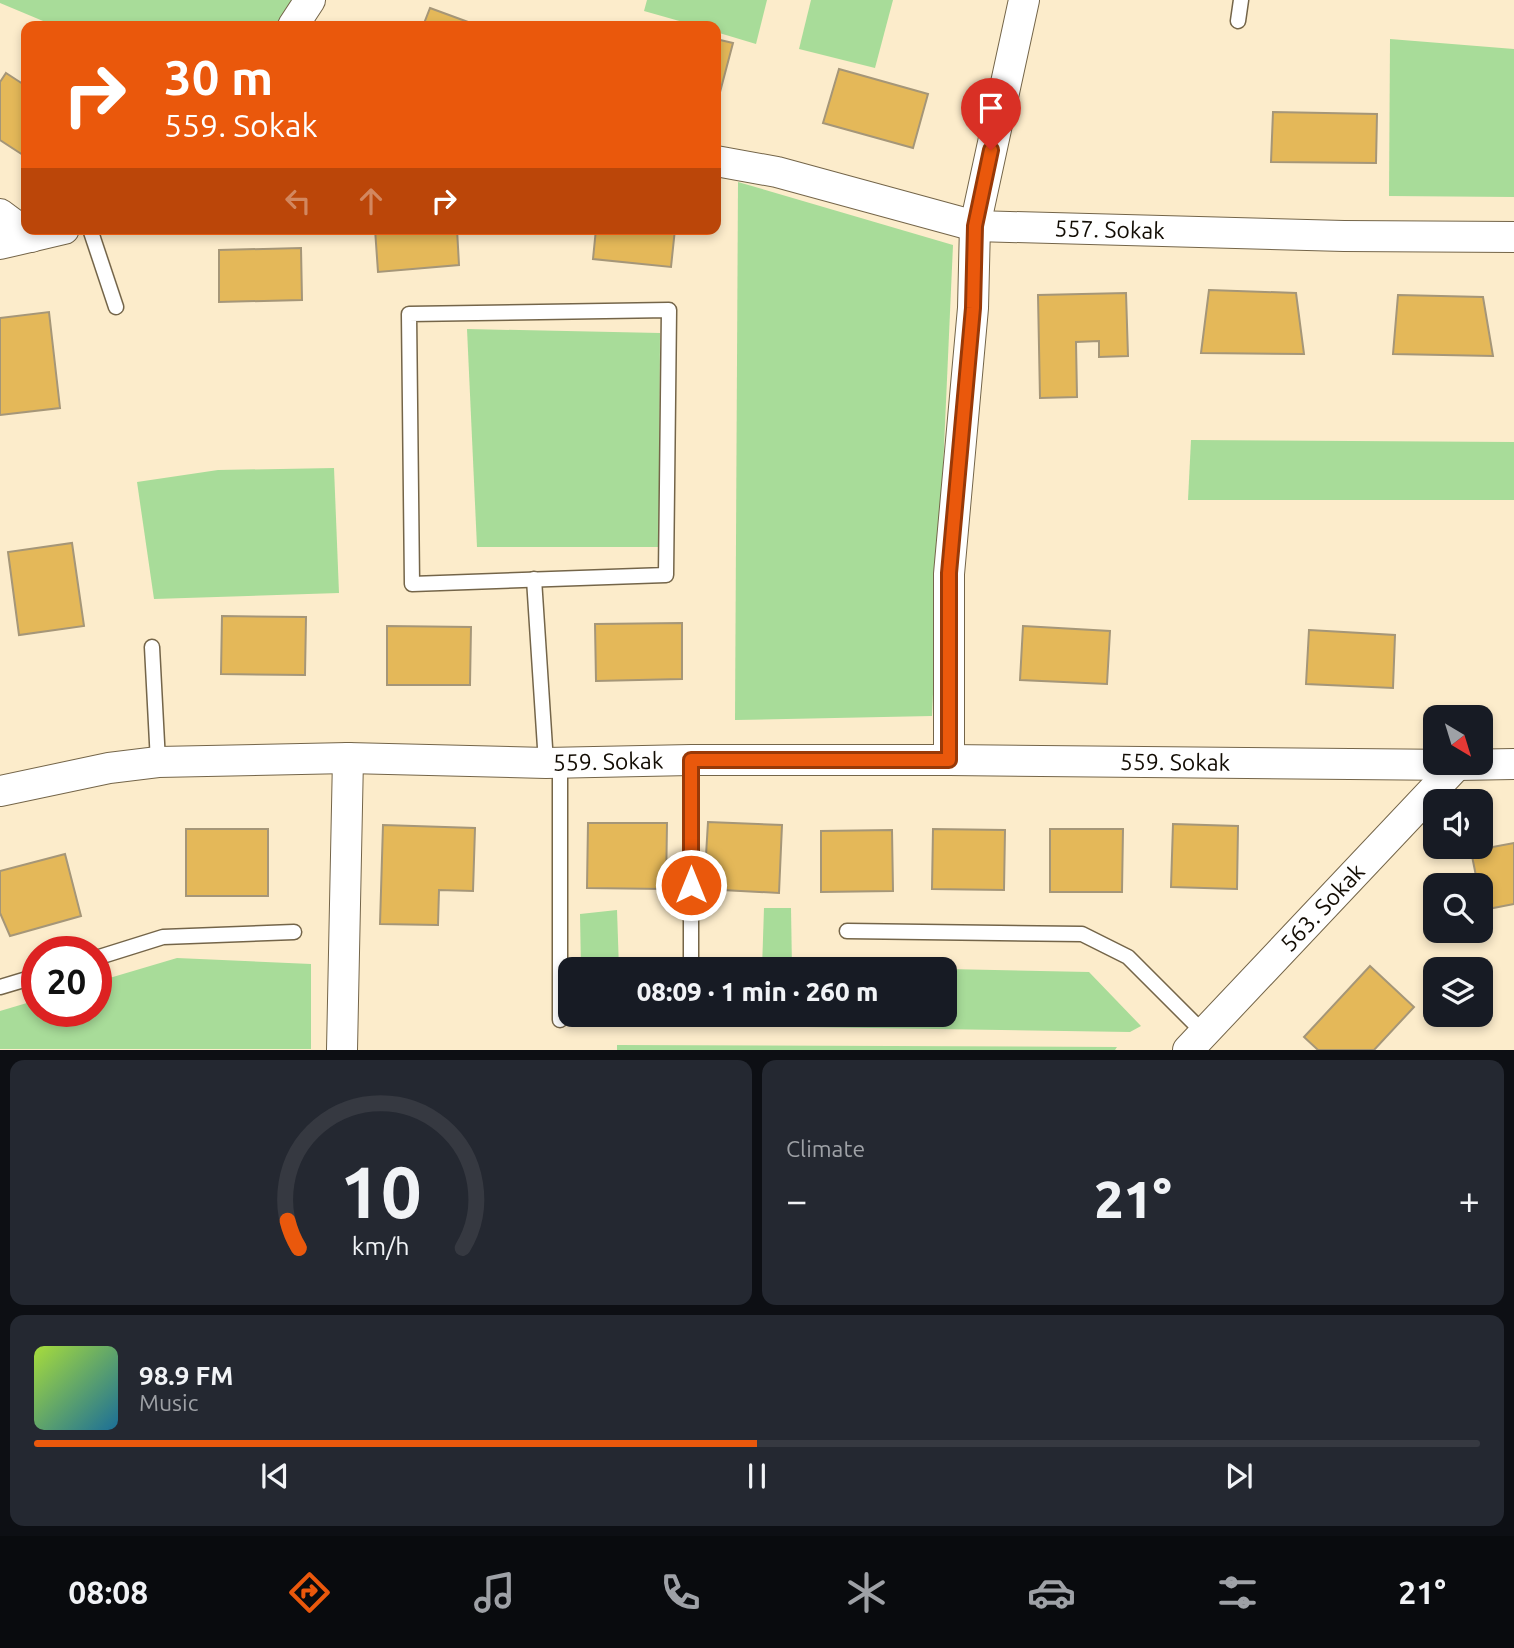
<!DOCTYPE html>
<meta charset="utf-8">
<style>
:root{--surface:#171b24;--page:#242831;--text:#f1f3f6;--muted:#9ea1a6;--line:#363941;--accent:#ea580c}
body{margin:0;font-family:Ubuntu,sans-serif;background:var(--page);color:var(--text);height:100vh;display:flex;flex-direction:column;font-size:26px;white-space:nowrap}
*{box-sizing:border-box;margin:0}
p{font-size:23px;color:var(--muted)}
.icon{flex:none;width:38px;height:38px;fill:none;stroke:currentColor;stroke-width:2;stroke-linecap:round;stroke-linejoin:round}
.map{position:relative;height:1050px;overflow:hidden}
.side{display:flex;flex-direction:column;gap:10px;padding:10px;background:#0d0f14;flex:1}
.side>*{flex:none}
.hud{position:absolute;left:21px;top:21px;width:700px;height:214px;border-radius:14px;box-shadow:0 4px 10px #0003;background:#ea580c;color:#fff;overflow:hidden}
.needle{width:46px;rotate:142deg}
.tools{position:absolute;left:1423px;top:705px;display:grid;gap:14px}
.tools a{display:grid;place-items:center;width:70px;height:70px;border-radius:14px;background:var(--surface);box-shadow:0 4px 10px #0003;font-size:35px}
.speed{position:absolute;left:21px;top:936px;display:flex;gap:14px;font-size:35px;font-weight:700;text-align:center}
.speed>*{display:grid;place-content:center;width:91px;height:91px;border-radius:50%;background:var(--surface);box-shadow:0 4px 10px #0003;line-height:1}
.speed .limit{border:10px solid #d22;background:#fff;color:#111}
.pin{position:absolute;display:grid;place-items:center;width:60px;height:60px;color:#fff;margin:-72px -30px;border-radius:50% 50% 50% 0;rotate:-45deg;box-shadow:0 0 7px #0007}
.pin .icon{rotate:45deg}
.me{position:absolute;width:77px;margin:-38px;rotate:0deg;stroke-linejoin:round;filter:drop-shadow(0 0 5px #0008)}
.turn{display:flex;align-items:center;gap:24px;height:147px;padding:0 28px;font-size:32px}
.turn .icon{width:91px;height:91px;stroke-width:2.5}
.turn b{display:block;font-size:49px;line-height:60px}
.lanes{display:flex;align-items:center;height:66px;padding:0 28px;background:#0003;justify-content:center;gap:35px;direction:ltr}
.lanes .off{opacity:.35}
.big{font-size:52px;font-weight:800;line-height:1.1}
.side .widget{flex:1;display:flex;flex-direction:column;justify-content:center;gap:10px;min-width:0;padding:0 24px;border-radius:14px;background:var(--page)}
.side .dial{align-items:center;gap:0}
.dial svg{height:182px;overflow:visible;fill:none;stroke:var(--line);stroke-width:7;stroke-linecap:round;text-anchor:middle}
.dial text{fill:var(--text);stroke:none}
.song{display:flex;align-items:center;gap:21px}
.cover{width:84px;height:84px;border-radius:10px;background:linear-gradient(135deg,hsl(80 70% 55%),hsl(200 70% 35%))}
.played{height:7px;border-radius:4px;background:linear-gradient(90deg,var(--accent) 50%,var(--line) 50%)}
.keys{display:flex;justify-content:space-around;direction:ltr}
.heat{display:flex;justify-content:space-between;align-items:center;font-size:38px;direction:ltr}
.side .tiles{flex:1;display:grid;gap:10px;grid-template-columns:1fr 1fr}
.widget:last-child{grid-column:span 2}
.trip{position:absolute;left:558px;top:957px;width:399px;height:70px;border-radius:14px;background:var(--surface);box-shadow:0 4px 10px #0003;font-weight:800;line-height:70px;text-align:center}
.menu{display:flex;height:112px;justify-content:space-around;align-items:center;background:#090b0e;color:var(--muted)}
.menu .icon{width:49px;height:49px}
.menu .on{color:var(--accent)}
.menu b{font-size:32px;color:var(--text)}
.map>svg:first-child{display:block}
</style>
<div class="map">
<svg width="1514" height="1050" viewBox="0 0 1514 1050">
<rect width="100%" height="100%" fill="#fceccb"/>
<g fill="#a8dc99">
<polygon points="0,0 292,0 275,26 55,26 0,3"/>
<polygon points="647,0 767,0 756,44 716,32 716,26 697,26 644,11"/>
<polygon points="811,0 893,0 875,68 799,49"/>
<polygon points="1390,39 1514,49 1514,197 1389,196"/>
<polygon points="738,182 953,245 932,716 735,720"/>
<polygon points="467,329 660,333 659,547 477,547"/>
<polygon points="1191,440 1514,442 1514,500 1188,500"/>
<polygon points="334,468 339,593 154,599 137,482 218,470"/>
<polygon points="764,908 791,908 792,969 762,969"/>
<polygon points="617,910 619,969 581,969 580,914"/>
<polygon points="177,958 311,964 311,1049 0,1049 0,1011 37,1000 37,1012 96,1012 96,982"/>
<polygon points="806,966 1089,972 1141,1026 1130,1032 806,1027 806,1015 945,1015 945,970 806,970"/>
<polygon points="582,1015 793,1015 794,1025 582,1023"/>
<polygon points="617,1045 1117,1047 1115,1050 617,1050"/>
</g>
<g fill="#e4b859" stroke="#a59678" stroke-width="2">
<polygon points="430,8 479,26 423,26"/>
<polygon points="716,39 733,43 719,96 716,95"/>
<polygon points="839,69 928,94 913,148 823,123"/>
<polygon points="6,73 26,86 26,157 0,140 0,82"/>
<polygon points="1273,112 1377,114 1376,163 1271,162"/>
<polygon points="375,229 457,229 459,265 378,272"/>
<polygon points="596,229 675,229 671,267 593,259"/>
<polygon points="301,248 302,300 219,302 219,250"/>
<polygon points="1209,290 1296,293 1304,354 1201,353"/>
<polygon points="1126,293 1128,356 1099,357 1099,341 1076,342 1077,397 1040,398 1038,295"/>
<polygon points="1398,295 1483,297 1493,356 1393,354"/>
<polygon points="49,312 60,408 0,415 0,318"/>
<polygon points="72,543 84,626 19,635 8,552"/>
<polygon points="222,616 306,617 305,675 221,674"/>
<polygon points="682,623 682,679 596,681 595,624"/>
<polygon points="387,626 471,627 470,685 387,685"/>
<polygon points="1023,626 1110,631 1107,684 1020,680"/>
<polygon points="1309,630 1395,635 1393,688 1306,684"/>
<polygon points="708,822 782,825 779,893 704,889"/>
<polygon points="588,823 667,823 666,889 587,888"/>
<polygon points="1173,824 1238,826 1237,889 1171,887"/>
<polygon points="383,825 475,828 473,891 439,890 438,925 380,924"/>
<rect x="186" y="829" width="82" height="67"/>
<polygon points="933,829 1005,830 1004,890 932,889"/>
<polygon points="1050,829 1123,829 1122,892 1050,892"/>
<polygon points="892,830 893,891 821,892 821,831"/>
<polygon points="1514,843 1514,904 1483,910 1480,886 1478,886 1471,851"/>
<polygon points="65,854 81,916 10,936 0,913 0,871"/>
<polygon points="1370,966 1414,1007 1374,1050 1318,1050 1304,1037"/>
</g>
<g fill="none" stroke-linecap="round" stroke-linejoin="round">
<g stroke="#746549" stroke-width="17">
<g id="lane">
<polyline points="1238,21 1241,0"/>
<polyline points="90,229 116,307"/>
<polygon points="669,310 666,575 412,584 409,314"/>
<polyline points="534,579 546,763"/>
<polyline points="152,647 158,762"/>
<polyline points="691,760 691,961"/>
<polyline points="847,931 1082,934 1128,957 1204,1033"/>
<polyline points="96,958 163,937 294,932"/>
<polyline points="0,987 37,976"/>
<polyline points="560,1020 560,763"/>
</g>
</g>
<g stroke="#746549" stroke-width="32">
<g id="street">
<polyline points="293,26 310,0"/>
<path id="s1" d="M716,161L777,172L975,226L1344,236L1514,237"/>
<polyline points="0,214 31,237"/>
<polyline points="0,244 64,229"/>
<polyline points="949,760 949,574 973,308 975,226 1024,0"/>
<path id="s2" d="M0,791L109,768L158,762L348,758L546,763L691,760H949L1457,765L1514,764"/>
<polyline points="342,1050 348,758"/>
<path id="s3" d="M1188,1050L1457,765"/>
</g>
</g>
<use href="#lane" stroke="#fff" stroke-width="14"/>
<use href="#street" stroke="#fff" stroke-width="30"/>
</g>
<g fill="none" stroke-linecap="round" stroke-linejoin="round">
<g stroke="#983908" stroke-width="18">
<polyline id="route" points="691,885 691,760 949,760 949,573 973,308 975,226 991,150"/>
</g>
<use href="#route" stroke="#ea580c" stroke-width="12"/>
</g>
<g text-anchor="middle" stroke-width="5" stroke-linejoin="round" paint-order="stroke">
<g font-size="23" fill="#120c03" stroke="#fdfaf4">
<text dy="8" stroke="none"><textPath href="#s1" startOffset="402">557. Sokak</textPath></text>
<text dy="8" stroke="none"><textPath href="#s2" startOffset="611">559. Sokak</textPath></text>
<text dy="8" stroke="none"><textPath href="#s2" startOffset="1178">559. Sokak</textPath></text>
<text dy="8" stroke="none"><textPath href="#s3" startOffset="196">563. Sokak</textPath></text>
</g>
</g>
</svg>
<div class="tools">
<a><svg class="needle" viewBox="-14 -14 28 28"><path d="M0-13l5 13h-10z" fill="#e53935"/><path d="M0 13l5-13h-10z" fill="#9ea1a6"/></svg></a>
<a><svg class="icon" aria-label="sound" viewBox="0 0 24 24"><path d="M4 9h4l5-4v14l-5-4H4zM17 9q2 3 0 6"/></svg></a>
<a><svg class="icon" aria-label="search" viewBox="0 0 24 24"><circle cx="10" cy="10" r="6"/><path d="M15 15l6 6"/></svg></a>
<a><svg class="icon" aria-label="layers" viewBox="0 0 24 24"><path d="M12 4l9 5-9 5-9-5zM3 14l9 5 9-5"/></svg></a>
</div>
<div class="speed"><div class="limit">20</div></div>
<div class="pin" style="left:991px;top:150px;background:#d93025"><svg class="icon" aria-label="arrive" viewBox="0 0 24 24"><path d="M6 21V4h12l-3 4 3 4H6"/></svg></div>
<svg class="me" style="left:691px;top:885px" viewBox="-20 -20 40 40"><circle r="17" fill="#ea580c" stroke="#fff" stroke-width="3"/><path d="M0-11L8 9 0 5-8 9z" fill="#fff"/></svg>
<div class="trip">08:09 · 1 min · 260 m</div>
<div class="hud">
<div class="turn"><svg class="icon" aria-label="right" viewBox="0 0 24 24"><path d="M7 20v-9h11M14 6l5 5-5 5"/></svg><div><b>30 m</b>559. Sokak</div></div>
<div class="lanes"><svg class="icon off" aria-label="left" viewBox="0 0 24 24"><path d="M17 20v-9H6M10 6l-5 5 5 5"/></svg><svg class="icon off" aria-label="ahead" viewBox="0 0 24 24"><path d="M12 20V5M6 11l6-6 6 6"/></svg><svg class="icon" aria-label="right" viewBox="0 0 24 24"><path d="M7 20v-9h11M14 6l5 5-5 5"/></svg></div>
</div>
</div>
<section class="side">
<div class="tiles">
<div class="widget dial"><svg viewBox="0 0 100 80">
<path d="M14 69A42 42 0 1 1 86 69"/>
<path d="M14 69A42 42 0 0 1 9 57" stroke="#ea580c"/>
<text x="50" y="56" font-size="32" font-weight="700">10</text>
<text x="50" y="72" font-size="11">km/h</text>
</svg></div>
<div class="widget"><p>Climate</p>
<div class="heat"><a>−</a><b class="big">21°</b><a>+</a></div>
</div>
<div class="widget">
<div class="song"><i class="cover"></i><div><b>98.9 FM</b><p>Music</p></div></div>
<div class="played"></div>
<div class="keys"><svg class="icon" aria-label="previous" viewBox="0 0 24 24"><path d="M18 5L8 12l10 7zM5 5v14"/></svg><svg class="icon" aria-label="pause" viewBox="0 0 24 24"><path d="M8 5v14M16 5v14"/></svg><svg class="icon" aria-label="next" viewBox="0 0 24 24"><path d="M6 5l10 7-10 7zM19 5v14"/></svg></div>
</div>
</div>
</section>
<nav class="menu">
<b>08:08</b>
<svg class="icon on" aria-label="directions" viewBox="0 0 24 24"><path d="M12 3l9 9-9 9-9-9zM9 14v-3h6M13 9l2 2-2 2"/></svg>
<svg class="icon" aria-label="music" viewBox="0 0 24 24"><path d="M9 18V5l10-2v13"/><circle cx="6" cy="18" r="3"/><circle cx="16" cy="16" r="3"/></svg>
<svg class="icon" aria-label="phone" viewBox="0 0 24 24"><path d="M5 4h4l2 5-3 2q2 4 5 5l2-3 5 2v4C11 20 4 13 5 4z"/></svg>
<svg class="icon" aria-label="climate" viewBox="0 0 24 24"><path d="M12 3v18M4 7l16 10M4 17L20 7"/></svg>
<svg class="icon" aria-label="car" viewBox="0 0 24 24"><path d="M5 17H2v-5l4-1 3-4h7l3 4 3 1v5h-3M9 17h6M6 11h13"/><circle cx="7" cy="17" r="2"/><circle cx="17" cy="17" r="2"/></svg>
<svg class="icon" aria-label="filters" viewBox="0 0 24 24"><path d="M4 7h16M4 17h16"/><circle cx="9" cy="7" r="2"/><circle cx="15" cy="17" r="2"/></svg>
<b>21°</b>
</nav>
